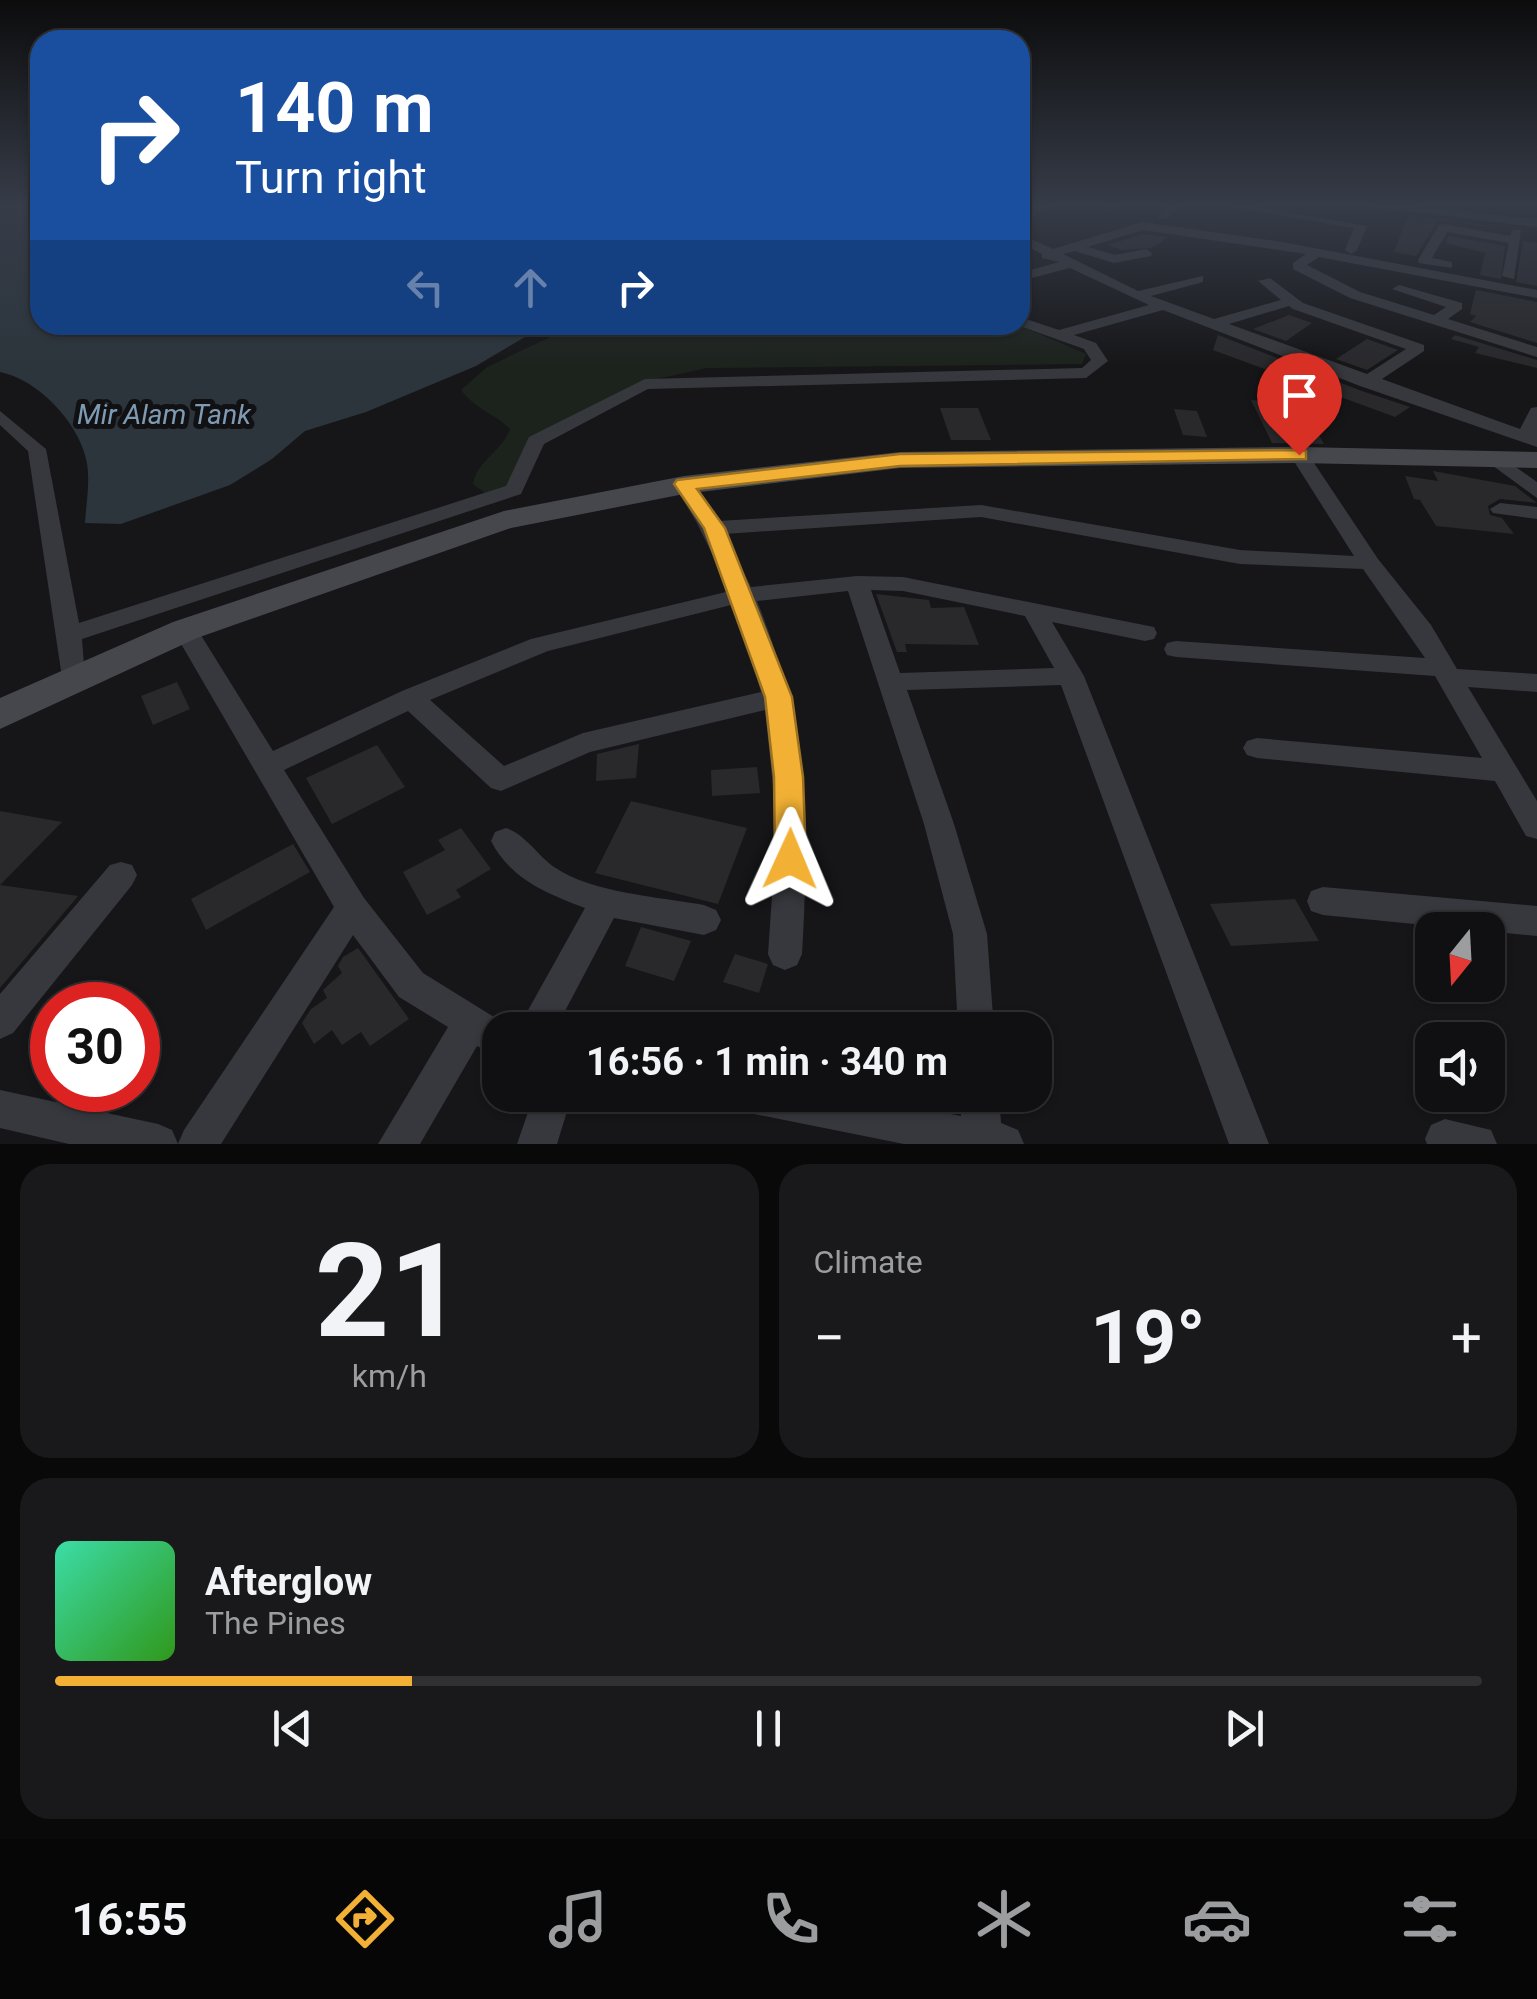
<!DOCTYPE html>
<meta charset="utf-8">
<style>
:root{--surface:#101012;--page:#19191b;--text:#f1f3f6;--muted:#9c9d9f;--line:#303032;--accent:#f2b134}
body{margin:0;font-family:Roboto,sans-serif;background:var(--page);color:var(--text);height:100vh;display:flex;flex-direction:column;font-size:38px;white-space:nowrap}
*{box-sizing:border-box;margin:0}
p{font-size:32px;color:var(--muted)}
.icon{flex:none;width:55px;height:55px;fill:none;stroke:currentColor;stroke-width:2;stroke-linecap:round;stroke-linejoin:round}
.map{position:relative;height:1144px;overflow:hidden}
.side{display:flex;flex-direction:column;gap:20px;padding:20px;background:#09090a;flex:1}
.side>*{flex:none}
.banner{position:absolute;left:30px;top:30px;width:1000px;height:305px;border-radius:30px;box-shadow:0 2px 8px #0004,0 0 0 2px var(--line);background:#1a4fa0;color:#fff;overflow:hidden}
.needle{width:65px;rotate:198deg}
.tools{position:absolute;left:1415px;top:912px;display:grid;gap:20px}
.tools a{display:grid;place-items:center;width:90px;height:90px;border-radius:20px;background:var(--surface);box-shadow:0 2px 8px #0004,0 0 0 2px var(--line);font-size:50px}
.speed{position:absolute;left:30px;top:982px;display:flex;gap:20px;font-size:50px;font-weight:700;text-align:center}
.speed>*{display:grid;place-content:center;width:130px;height:130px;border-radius:50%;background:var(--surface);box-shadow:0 2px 8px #0004,0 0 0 2px var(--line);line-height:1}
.speed .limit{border:15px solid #d22;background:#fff;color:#111}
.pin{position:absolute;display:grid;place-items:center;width:85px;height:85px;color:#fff;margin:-102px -42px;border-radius:50% 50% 50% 0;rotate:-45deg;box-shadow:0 0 10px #0007}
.pin .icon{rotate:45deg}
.me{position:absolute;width:110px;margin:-55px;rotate:1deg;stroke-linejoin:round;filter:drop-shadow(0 0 8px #0008)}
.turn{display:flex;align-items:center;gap:35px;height:210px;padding:0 40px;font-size:45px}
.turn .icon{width:130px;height:130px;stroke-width:2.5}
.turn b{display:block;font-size:70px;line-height:85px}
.lanes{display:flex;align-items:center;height:95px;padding:0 40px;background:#0003;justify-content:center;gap:50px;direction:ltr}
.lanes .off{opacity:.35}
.big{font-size:75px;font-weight:700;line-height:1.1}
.side .widget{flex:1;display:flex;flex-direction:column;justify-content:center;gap:15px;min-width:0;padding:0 35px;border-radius:30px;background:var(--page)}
.side .dial{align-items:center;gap:0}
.dial b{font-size:130px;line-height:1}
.song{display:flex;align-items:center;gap:30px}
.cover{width:120px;height:120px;border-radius:15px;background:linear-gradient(135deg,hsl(160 70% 55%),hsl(110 70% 35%))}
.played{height:10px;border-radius:5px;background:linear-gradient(90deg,var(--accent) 25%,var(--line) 25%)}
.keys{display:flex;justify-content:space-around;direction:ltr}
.heat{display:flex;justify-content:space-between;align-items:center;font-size:55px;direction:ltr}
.side .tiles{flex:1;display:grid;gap:20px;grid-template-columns:1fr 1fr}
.widget:last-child{grid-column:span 2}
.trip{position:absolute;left:482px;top:1012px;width:570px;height:100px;border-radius:30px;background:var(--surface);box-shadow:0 2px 8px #0004,0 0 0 2px var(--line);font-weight:700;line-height:100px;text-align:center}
.tabs{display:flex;height:160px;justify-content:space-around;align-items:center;background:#060607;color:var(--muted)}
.tabs .icon{width:70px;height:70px}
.tabs .current{color:var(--accent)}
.tabs b{font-size:45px;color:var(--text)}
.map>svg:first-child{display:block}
</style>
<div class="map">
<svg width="1537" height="1144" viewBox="0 0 1537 1144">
<rect width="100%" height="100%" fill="#161618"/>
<path fill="#1c231d" d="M576,325H1018L1086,354L1082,364L707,368L638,383L531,440L511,488L485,493L473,484C477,460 502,452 510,429C494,413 475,409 461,390L487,367Z"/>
<path fill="#2c353c" d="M0,206H40V325H545L476,366L366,412L305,431L272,459L230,485L121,524L85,523C86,504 91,478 86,459C78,422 37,379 0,372Z"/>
<g fill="#29292c">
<polygon points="1408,215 1470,223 1509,230 1443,220 1436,223 1416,256 1394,252"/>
<polygon points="1143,234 1168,237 1151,248 1122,250 1107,245"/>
<polygon points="1449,236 1505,246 1501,279 1480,275 1485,253 1445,243"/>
<polygon points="1523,241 1537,243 1537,286 1516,282"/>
<polygon points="1476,290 1537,302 1537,343 1470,322 1476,316 1470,314"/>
<polygon points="1289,315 1312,323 1286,341 1253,329"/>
<polygon points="1218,335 1359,390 1410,407 1395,417 1213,350"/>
<polygon points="1455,335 1537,360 1537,368 1475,353 1479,347 1451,339"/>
<polygon points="1367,339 1398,350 1367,370 1336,359"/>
<polygon points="1251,400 1302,405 1324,444 1272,443"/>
<polygon points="940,408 978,408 991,440 951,440"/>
<polygon points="1174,409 1197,411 1207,437 1183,435"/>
<polygon points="1433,471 1515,486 1537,503 1500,499 1488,506 1490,515 1502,518 1514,534 1436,526 1420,500 1414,499 1405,476 1438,481"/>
<polygon points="876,594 929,600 931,608 964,607 979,645 905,644 907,652 897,652"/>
<polygon points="177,682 190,709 153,725 141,696"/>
<polygon points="639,744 636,778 596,781 597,754"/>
<polygon points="377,745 405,787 332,824 306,778"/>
<polygon points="757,767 760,793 712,796 711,770"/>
<polygon points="631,801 747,828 718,904 595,873"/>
<polygon points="0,811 62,822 0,885"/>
<polygon points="461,828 491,869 456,890 461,897 427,915 403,872 445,850 438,840"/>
<polygon points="293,844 310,872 206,930 191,899"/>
<polygon points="0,885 78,896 0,988"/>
<polygon points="1295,899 1319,941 1231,946 1210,904"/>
<polygon points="641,927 691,941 674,981 625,966"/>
<polygon points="358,948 409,1019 370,1046 361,1032 342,1045 332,1030 314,1044 302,1023 311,1009 327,998 323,990 342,973 338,966 343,957"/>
<polygon points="735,954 768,964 759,993 723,982"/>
</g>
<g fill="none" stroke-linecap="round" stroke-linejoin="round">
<g fill="#37383d" fill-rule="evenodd">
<polygon points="1037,206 1051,206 1020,225 1020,216"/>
<polygon points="1105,206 1117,206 1109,211"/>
<polygon points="1167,206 1179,206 1166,219 1158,219"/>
<polygon points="1225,206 1253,206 1367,226 1357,250 1351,254 1345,250 1354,228"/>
<polygon points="1365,206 1404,206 1537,219 1537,227"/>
<path d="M1142,222L1282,242L1537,290V298L1319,257L1307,265L1360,292L1434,315L1446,307L1392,289L1399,285L1462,303V309L1448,319L1537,347V357L1350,298L1293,269V263L1306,254L1143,230L1088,247L1115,255L1146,249L1152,253L1151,256L1114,263L1075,251L1063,254L1138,291L1203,276V282L1151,296L1214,319L1281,300L1258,281L1270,278L1303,303L1424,345V351L1382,379L1520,429L1531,408L1537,407V447L1360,386L1163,310L1074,335L1096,343L1108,361L1086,378L648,389L544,444L521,494L82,639L85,678L81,684H63L28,451L0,425V411L46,449L79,623L506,486L529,437L645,379L1082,368L1091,360L1084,349L1017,325L1020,317L1059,330L1149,305L1070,268L1020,281V273L1059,262L1042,258V254L1020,243V234L1053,249ZM1289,306L1293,309L1406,349L1367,374L1229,324Z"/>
<polygon points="1444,224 1510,236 1513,230 1521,230 1514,279 1502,276 1509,243 1447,232 1432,258 1452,262 1452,268 1419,263 1418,260 1439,225"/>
<path d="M1299,449L1306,451L1378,559L1431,625L1457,669L1537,674V692L1468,687L1537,801V839L1526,836L1495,781L1257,758L1247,755L1243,748L1247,741L1257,738L1482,758L1435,676L1176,657L1167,655L1164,649L1167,643L1176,641L1425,658L1363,569L1240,564L981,517L724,534L751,587L857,576L903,577L1154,627L1157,633L1154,639L1145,641L1052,622L1084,676L1269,1144H1229L1061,685L907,690L954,824L987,934L994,1030H958L953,934L924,824L848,591L757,601C806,722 810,824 802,954L797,965L785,970L773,965L768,954L777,824L765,710L590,752L501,791L491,788L408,711L284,770L364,898L423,973L515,1030H500V1057L477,1046L420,1144H378L448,1027L399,997L353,935L221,1144H178L184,1130L334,907L173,630L176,624H194L273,751L402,691L531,639L730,591L697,523L674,485L677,481H691L718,521L981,505L1240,550L1354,556L1290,455ZM871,590L903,591L1025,616L1054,668L900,673ZM735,604L761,692L583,733L504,766L430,700L548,651Z"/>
<polygon points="1496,453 1537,482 1537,498 1489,463 1489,455"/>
<polygon points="1500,503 1537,507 1537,519 1493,513 1490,509"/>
<path d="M506,828C526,835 537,855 554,867C591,893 660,897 704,905L716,910L721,920L716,930L704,935L614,918L555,1030H517L585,908C548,894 510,879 491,841L495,832Z"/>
<polygon points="121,862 132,865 137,875 132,885 13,1033 0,1039 0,994 110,865"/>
<polygon points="1323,887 1537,906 1537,936 1323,915 1311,911 1307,901 1311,891"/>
<polygon points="0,1090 158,1124 172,1130 178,1144 69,1144 0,1128"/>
<polygon points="534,1095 572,1095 557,1144 517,1144"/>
<polygon points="735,1095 854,1095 961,1116 961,1095 999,1095 1001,1123 1018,1130 1024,1144 904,1144 754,1114 740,1109"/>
<polygon points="1445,1119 1491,1130 1497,1144 1427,1144 1425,1139 1431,1125"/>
</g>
<polygon fill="#45474d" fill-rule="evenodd" points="1299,447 1537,452 1537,468 1299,463 900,468 684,494 511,528 197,638 0,729 0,698 173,622 504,511 684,476 900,452"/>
</g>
<linearGradient id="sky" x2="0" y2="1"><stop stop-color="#0c0c0d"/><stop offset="0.56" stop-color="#363c48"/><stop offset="1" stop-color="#363c48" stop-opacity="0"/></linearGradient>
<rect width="1537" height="366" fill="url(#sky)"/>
<polygon fill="#f2b134" stroke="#9d7322" stroke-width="2.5" points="1299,450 1306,451 1306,459 900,466 697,489 725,528 792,697 803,777 806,859 802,868 790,872 779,868 775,859 774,777 765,697 704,528 674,484 677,480 900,454"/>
<g text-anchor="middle" stroke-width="10" stroke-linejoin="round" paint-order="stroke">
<g font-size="28" font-style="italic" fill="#7f9bb3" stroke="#111113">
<text x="164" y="424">Mir Alam Tank</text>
</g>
</g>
</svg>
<div class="tools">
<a><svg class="needle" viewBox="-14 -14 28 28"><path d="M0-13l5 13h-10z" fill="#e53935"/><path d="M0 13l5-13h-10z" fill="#9c9d9f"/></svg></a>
<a><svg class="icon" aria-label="sound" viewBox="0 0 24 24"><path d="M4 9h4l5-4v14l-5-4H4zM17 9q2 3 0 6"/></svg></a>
</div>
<div class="speed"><div class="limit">30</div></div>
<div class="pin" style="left:1299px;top:455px;background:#d93025"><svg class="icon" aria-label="arrive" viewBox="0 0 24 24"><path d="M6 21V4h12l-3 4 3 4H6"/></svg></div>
<svg class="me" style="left:790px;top:859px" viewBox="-20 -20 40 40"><path d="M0-17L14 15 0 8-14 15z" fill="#f2b134" stroke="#fff" stroke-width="4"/></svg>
<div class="trip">16:56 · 1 min · 340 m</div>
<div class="banner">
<div class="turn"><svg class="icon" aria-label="right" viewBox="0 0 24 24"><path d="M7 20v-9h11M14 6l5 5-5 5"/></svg><div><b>140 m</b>Turn right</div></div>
<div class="lanes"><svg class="icon off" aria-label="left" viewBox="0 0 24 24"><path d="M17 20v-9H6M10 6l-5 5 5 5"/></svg><svg class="icon off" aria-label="ahead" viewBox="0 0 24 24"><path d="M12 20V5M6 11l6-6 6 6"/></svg><svg class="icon" aria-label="right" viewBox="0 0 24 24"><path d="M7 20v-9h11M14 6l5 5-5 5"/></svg></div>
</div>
</div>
<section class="side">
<div class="tiles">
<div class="widget dial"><b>21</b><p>km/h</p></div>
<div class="widget"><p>Climate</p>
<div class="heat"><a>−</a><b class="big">19°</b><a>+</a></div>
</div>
<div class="widget">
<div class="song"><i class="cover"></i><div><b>Afterglow</b><p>The Pines</p></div></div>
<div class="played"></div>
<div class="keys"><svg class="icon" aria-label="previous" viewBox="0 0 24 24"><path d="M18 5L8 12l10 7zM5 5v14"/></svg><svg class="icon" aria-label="pause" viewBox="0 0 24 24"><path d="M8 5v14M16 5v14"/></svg><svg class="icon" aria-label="next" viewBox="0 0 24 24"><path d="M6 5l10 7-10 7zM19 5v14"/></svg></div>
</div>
</div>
</section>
<nav class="tabs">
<b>16:55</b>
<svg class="icon current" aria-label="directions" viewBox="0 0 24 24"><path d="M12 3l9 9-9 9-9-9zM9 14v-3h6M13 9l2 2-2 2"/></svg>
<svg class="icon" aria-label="music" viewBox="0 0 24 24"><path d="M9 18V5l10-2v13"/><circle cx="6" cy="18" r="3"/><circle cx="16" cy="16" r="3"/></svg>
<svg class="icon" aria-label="phone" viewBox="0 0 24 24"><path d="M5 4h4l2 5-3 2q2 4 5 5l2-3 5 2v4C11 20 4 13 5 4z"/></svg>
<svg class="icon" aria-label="climate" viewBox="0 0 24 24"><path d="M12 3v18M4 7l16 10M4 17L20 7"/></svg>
<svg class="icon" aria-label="car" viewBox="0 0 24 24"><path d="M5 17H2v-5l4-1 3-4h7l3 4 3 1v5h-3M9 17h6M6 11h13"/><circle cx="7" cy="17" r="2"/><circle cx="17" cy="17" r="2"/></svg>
<svg class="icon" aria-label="filters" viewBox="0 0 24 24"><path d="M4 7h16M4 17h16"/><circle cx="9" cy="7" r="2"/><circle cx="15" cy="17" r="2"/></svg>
</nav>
